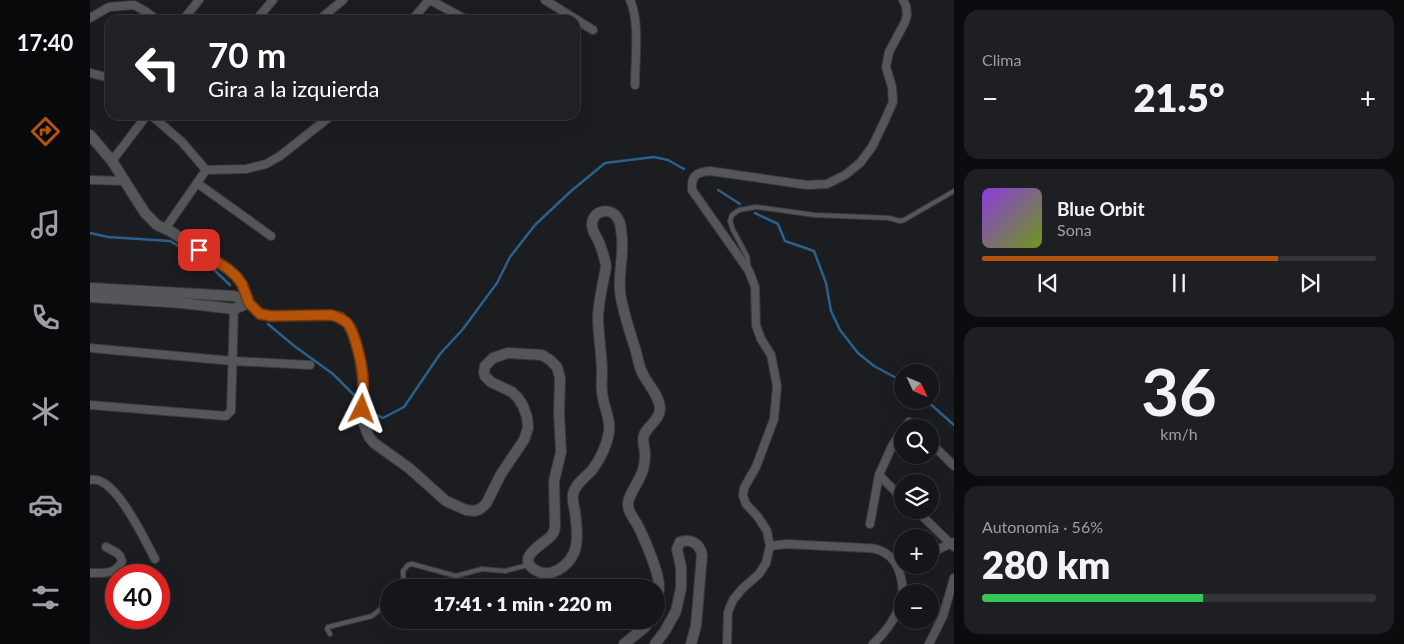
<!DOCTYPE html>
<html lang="es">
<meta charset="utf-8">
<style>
:root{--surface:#141619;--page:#1d1f22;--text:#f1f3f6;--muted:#9d9fa2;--line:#333538;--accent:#b45309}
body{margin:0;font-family:Lato,sans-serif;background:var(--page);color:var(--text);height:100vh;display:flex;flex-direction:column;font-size:19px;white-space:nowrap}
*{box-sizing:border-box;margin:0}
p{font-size:16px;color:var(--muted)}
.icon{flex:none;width:28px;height:28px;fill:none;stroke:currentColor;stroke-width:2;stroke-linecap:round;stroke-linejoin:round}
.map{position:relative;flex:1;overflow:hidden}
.panel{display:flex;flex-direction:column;gap:10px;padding:10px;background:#0b0c0e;width:450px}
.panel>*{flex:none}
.hud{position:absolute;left:15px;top:15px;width:475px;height:105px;border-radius:15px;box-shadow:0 5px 20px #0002,0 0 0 1px var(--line);background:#202124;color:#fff;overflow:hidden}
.needle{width:32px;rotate:134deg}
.tools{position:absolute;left:804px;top:364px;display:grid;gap:10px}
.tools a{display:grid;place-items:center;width:45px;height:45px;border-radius:50%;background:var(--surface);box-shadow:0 5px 20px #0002,0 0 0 1px var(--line);font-size:25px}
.speed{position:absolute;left:15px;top:564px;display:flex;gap:10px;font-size:25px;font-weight:700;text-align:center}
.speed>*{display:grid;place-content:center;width:65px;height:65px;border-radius:50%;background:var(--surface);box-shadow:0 5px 20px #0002,0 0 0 1px var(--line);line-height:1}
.speed .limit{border:8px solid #d22;background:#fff;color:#111}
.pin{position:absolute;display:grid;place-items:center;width:42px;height:42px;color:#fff;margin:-21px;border-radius:10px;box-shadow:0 2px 8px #0006}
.me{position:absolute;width:55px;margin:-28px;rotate:3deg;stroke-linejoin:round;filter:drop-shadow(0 0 4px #0008)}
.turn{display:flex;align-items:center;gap:18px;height:105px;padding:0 20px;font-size:22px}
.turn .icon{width:65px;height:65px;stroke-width:2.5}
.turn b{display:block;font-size:35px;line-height:42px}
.big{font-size:38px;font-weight:800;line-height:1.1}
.panel .tile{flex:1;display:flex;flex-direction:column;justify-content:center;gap:8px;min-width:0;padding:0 18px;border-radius:15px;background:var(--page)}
.panel .dial{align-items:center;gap:0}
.dial b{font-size:65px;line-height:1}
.song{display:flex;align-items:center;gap:15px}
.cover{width:60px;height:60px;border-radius:8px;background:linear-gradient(135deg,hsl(270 70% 55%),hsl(80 70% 35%))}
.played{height:5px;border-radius:2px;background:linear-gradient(90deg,var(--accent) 75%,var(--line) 75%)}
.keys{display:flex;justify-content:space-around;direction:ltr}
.heat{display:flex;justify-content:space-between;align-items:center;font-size:28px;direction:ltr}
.charge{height:8px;border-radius:4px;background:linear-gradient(90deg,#34c759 56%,var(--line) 0)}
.trip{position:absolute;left:290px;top:579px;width:285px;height:50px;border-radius:25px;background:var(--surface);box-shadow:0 5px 20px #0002,0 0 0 1px var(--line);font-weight:800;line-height:50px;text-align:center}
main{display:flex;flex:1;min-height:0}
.menu{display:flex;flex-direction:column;width:90px;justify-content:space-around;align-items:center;background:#08090a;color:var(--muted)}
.menu .icon{width:35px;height:35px}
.menu .on{color:var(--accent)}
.menu b{font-size:22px;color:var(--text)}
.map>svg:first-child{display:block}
</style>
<main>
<nav class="menu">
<b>17:40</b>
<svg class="icon on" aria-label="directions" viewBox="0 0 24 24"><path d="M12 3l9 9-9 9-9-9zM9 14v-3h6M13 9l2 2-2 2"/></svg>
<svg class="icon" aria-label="music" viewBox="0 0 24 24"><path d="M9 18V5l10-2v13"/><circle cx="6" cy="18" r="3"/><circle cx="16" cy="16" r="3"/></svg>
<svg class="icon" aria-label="phone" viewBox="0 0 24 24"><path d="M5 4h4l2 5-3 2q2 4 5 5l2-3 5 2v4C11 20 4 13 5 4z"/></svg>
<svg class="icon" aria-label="climate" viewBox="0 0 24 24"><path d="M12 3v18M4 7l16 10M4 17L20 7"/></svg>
<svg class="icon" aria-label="car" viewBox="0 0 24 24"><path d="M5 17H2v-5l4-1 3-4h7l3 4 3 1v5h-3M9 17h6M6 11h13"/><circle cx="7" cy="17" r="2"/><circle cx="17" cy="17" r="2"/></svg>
<svg class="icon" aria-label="filters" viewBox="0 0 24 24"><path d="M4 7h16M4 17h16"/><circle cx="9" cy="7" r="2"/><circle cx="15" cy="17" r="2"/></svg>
</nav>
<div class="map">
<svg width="864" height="644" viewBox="0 0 864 644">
<rect width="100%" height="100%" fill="#1b1d21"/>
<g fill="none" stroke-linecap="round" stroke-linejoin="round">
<g stroke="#29618e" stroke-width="2.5">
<polyline points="628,190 650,204"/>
<polyline points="665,213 688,224 695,241 724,251 736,283 741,311 750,330 768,353 784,366 812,381"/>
<polyline points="0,233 18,237 80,241 116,262 140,285"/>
<polyline points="178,324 203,345 243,374 266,397"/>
<polyline points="836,400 864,425"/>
<polyline points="282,413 293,418 314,407 350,354 373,329 407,283 420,257 445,225 480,192 515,163 564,157 578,160 594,169"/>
</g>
<g stroke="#37393b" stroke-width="6">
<g id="service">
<polyline points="659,269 657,256 643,230 640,221 642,215 649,210 666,207 725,215 799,218 810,221 814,220 864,191"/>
<polyline points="314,588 313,571 318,565 322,564 366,576 392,569 415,571 438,565"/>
<polyline points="240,634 237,629 238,627 282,616 299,602"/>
</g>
</g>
<g stroke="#37393b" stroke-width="10">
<g id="minor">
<polyline points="340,0 377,20"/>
<polyline points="455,0 503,30"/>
<path d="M540,0C550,20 545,62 545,85"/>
<polyline points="0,18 19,7 44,5 55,11 67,20"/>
<polyline points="93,20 109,0"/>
<polyline points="166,20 183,0"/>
<polyline points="229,20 253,0"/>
<polyline points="322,20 339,0"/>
<polyline points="0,73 20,78"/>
<polyline points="61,115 92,142 116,170"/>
<polyline points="22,161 57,115"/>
<polyline points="116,170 156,169 176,164 190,156 242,115"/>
<polyline points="0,180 35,181"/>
<polyline points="107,183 181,236"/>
<polyline points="75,229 116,170"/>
<polyline points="0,348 143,361 220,365"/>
<polyline points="0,405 136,416 141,411 144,309"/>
<polyline points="815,428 819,422 825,428"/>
<polyline points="840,442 864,466"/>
<polyline points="789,475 812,498"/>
<path d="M0,480C25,474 55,541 65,559"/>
<polyline points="826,510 864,547"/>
<polyline points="780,524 789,475 802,446 812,431"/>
<path d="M680,546L696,544L776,548C783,548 789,549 795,553C811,562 816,589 810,605C805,619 794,634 783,644"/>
<polyline points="840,553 864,542"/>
<path d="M0,573C13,573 26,575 32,561L30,556L27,553L16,547"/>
<path d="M637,644L638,612L643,600L652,589L669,574L676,563L680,546L677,531L668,517L656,504L653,496L654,488L666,467L684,419L687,386L681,355L671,339L666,325L665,287L659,271L602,190C601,176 606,172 620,171L717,185L737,184L755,175L770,163L782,147L795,120L803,102L802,87L796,67L799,52L815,22L817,15L816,6L813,0"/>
<polyline points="839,644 853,616 864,578"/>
</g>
</g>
<g stroke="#37393b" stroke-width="12">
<g id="tertiary">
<path d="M0,135L22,161L55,213L67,225L80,231L138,269L146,276L152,284L159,303L170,314L181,316L241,315L250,317L257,323L262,331L269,354L273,379L272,409L273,422L279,437L284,443L319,468L356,501L376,510L384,511L390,509L396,504L411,474L434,440L438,428L437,417L433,406L428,398L422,392L401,382L395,376L394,372L395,366L403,358L418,353L452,355L460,360L467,367L470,378L469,413L471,452L464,481L465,525C465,529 464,533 461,536C454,544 423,558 447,571C454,575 462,573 468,570C491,557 488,535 485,512C484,507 482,499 483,494C485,484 496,477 502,470C510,460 517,445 519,432C521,418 513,406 512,392C511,385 512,379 512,373C512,354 508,335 508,316C509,300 513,283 516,267C515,258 512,250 509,242C506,236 502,231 502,225C502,210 521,206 528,219C530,222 531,226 531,230C536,254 526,275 531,298C534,314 539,329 544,345C547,353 548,362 551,370C556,383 569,394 570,408C570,418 562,423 557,430C550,438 555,446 555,455C555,460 554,466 553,470C550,481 537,496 538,505C538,513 546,521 549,528C555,540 569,573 569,586C569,591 568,595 566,600"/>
<polyline points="0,288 144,296 159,303"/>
<polyline points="0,297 92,303 144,309 159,303"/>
<polyline points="534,644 555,627 560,620"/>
<path d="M565,644L575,631L586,611L591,588V567L587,549L590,542C601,538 610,544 612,555L606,626L601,644"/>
</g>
</g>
<use href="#service" stroke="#54565a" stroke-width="4"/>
<use href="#minor" stroke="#54565a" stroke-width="8"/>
<use href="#tertiary" stroke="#54565a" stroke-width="10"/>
</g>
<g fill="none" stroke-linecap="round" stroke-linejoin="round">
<g stroke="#753606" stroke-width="12">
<path id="route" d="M109,250L138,269L146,276L152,284L159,303L170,314L181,316L242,315C247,317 251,318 256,322C265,330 273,368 273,381C274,390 272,400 272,409"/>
</g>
<use href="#route" stroke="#b45309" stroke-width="9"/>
</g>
</svg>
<div class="tools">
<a><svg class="needle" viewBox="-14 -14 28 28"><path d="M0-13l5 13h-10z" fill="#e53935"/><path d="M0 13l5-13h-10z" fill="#9d9fa2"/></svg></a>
<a><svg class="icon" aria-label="search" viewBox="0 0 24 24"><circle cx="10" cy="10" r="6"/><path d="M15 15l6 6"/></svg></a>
<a><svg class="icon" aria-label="layers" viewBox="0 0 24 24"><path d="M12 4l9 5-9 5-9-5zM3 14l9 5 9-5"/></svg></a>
<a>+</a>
<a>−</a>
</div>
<div class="speed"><div class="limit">40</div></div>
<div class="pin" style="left:109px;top:250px;background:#d93025"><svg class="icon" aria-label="arrive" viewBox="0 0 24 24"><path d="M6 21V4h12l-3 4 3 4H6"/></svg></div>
<svg class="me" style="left:272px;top:409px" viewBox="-20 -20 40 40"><path d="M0-17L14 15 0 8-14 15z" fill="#b45309" stroke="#fff" stroke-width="4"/></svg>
<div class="trip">17:41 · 1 min · 220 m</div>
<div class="hud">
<div class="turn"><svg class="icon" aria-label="left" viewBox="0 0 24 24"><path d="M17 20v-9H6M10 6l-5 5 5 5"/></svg><div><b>70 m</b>Gira a la izquierda</div></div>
</div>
</div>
<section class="panel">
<div class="tile"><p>Clima</p>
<div class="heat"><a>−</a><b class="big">21.5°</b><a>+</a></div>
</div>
<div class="tile">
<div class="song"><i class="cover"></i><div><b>Blue Orbit</b><p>Sona</p></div></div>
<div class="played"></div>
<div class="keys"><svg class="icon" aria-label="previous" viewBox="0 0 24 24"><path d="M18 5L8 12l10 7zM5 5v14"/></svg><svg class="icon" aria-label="pause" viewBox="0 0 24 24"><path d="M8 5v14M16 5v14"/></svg><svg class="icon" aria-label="next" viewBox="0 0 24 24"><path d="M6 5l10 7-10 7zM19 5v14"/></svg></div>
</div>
<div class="tile dial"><b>36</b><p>km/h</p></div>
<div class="tile"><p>Autonomía · 56%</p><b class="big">280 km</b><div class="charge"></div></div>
</section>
</main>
